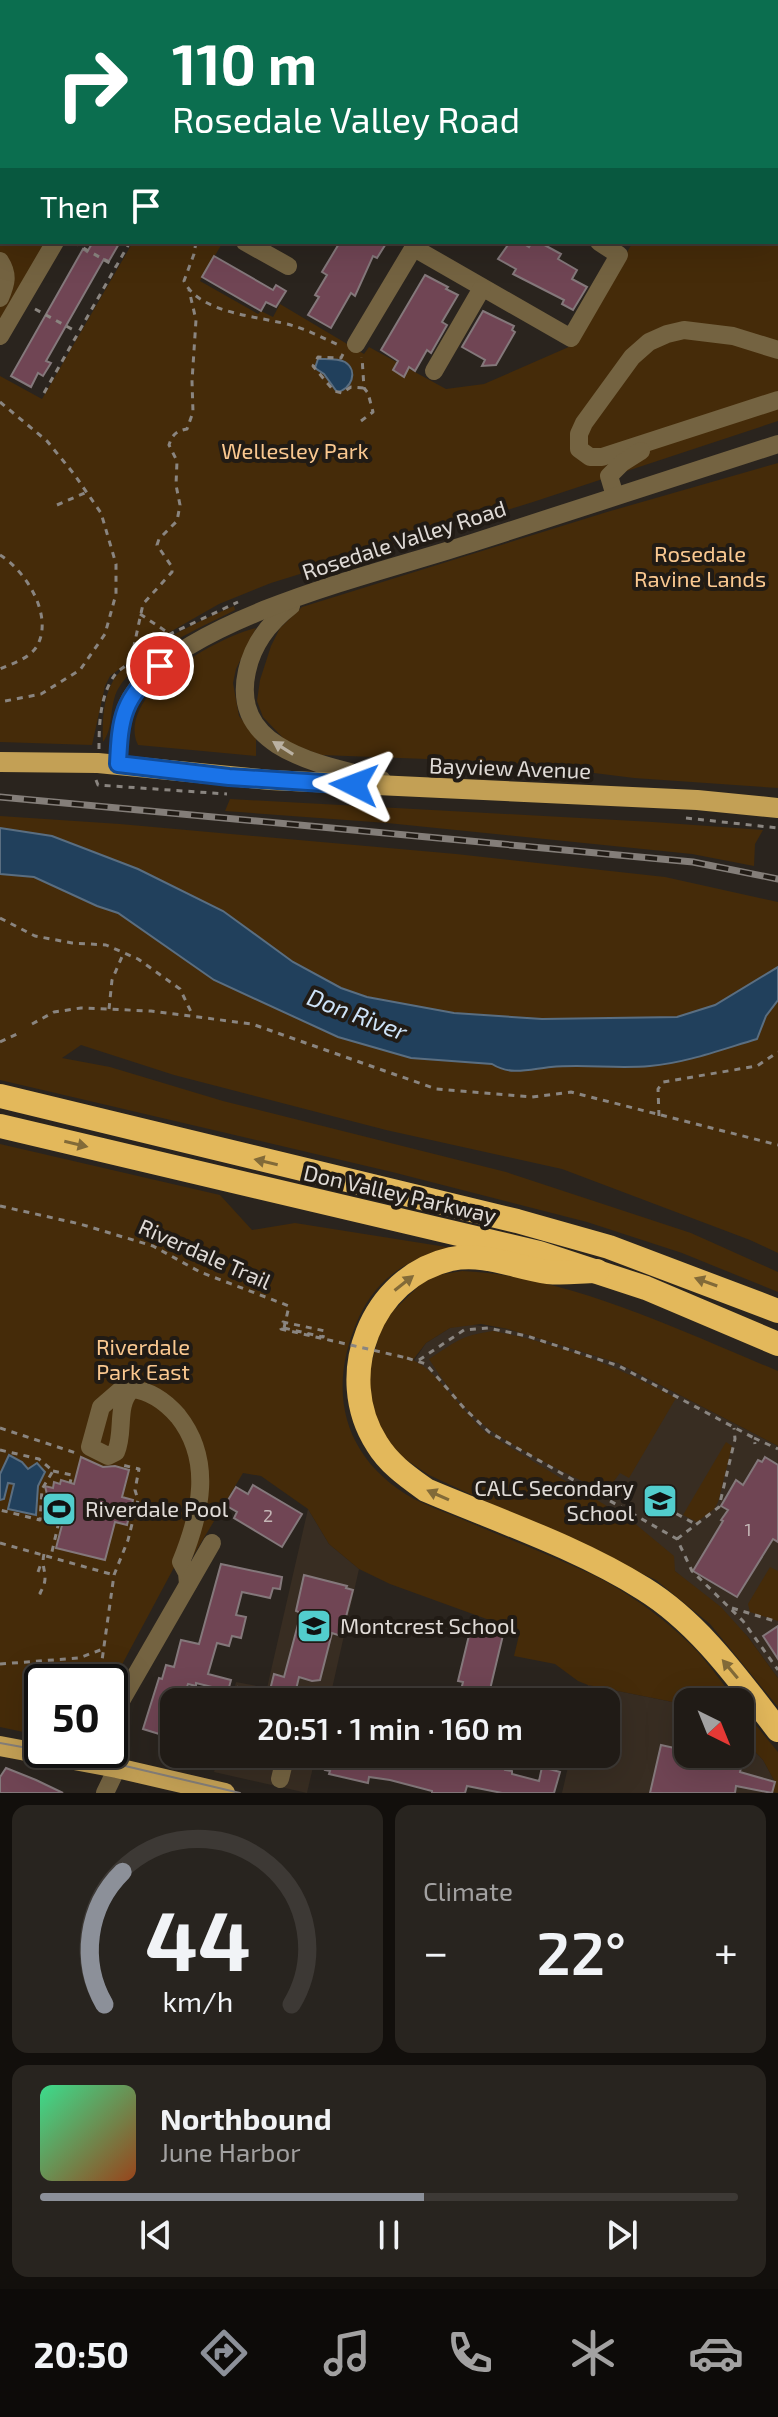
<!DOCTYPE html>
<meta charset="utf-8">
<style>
:root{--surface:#201b16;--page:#28241f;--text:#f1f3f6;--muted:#a2a1a1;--line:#3d3935;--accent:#8c9099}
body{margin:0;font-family:"Exo 2",sans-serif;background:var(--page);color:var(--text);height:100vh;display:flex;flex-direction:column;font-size:30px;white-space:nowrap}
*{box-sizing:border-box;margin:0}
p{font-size:26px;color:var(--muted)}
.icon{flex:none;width:44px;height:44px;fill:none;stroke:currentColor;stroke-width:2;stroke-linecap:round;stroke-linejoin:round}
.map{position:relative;height:1793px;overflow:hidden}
.panel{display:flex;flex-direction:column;gap:12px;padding:12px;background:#120f0c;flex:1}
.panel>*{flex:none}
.banner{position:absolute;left:0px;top:0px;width:778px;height:244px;box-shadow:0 8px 32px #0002,0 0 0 2px var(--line);background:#0b6e4f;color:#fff;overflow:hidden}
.needle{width:52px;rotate:137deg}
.controls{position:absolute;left:674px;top:1688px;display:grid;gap:16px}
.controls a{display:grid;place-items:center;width:80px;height:80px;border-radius:16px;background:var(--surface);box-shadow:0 8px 32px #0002,0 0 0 2px var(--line);font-size:40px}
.speed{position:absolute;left:24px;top:1664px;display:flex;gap:16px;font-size:40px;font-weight:700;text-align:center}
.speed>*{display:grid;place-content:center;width:104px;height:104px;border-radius:50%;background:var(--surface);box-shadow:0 8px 32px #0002,0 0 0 2px var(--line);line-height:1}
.speed .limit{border:4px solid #111;border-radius:12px;background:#fff;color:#111}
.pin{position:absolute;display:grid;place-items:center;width:68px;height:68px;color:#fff;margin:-34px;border:4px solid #fff;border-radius:50%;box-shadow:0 2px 8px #0007}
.me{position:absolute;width:88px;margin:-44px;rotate:273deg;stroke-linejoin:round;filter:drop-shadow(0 0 6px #0008)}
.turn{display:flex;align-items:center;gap:28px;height:168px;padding:0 40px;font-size:36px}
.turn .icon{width:104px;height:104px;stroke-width:2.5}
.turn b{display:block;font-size:56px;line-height:68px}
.then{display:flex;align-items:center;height:76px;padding:0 40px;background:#0003;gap:16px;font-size:30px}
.big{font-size:60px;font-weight:600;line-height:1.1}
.panel .card{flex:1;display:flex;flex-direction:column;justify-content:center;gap:12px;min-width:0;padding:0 28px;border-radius:16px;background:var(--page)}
.panel .dial{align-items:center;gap:0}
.dial svg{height:208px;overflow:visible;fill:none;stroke:var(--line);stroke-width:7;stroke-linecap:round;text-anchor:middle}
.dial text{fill:var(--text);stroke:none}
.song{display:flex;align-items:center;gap:24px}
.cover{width:96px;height:96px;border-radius:12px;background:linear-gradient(135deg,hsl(150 70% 55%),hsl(20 70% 35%))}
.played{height:8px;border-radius:4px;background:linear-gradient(90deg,var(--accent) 55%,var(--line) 55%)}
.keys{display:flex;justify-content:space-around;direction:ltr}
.heat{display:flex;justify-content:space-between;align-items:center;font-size:44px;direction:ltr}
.panel .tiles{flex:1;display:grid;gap:12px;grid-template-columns:1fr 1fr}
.card:last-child{grid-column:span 2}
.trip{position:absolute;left:160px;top:1688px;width:460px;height:80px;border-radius:16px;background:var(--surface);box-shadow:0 8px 32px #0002,0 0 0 2px var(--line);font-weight:600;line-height:80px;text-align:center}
.dock{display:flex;height:128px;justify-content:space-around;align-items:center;background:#0d0b09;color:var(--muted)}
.dock .icon{width:56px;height:56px}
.dock .on{color:var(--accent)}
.dock b{font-size:36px;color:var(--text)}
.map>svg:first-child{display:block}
</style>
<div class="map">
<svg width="778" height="1793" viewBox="0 0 778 1793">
<rect width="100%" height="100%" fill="#2a241e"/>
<g fill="#382d22">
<polygon points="465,1324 508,1329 618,1363 778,1446 778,1678 748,1637 675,1571 581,1517 408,1370 426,1343 450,1328"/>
<polygon points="308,1509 329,1544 359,1569 329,1702 231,1702 236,1682 267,1688"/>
<polygon points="588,1685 688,1705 688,1754 740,1754 740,1736 763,1760 775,1782 774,1793 562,1793 571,1754 606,1754 606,1702 584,1702"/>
<polygon points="219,1754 316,1754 307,1793 214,1772"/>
</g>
<g fill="#452b09">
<polygon points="0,0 140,2 2,2 2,242 48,242 0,321"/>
<polygon points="778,0 778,421 533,502 271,583 219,604 170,632 110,676 105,686 92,745 0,742 0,376 42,399 133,242 223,242 200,281 258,314 261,311 273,317 280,304 364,354 369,347 446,389 484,384 571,346 633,242 776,242 776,2"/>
<polygon points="778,463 778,788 634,778 506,762 321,755 287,742 263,717 257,701 260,680 271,646 280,628 302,607 607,512"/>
<path d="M234,606L235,610C200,628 138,654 118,689C109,705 114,728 103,742C102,723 103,698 113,681C130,653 203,619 234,606Z"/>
<path d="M256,628L236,669L233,683L239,716L256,737V756L138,745C115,694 217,637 256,628Z"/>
<polygon points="230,799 653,822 763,830 755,844 754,866 692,854 387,823 225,811"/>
<polygon points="0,816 120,824 456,854 665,877 778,902 778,1253 750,1240 562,1169 386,1130 174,1075 81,1045 62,1058 110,1067 223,1101 506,1172 691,1233 778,1272 778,1292 682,1253 587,1222 392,1172 0,1080"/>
<path d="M0,1144L220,1195L252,1230L295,1223L459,1249C414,1253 378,1276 359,1317C326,1390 342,1458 414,1499C428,1506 444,1512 459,1518C503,1537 549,1554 593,1575C627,1592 664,1618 691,1645C708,1662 722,1683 737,1702H688V1705L588,1685L578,1681L555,1664L514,1656L520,1631L390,1584L359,1569L329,1544L308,1509L261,1476L243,1473L190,1561L178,1560L110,1687V1682H42V1732L28,1733L0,1727Z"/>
<path d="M462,1271C566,1275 681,1331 778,1371V1446L618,1363L508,1329L481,1324L450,1328L426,1343L413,1360C437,1371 463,1412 485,1432L633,1522L674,1556L675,1571L721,1607L748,1637L778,1678V1707L710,1624L656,1580L429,1475L405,1459L384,1438L368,1394L370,1369L381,1328L393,1311L423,1282L438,1275Z"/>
<path d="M493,1331C558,1343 619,1367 676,1398L629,1478L620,1473L605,1493C564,1471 517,1452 480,1422C460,1405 443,1381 429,1359C456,1342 459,1336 493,1331Z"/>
<polygon points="726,1442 732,1446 718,1502 714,1509 697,1522 683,1515"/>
<polygon points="770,1567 778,1571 778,1621 750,1612 748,1604"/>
<polygon points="740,1706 778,1752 778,1793 772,1792 775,1782 763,1760 740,1736"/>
</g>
<g fill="#21405c" stroke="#5a6e81" stroke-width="2">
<path d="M318,359C325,359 338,358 345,362C359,371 351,390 337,392L324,374L315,368Z"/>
<path d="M0,828L52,836L138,869L223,911L293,962L341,988L367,997L454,1013L542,1019L677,1017L715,1005L778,967V1000L766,1016L757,1039C723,1049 686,1063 650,1066C617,1069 584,1064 551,1067C530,1069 511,1076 492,1064L411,1058L338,1037L214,980L118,913L97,906L34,877L0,874Z"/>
<polygon points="9,1455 22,1462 28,1469 37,1463 45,1472 38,1486 36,1515 8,1509 14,1484 8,1483 4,1499 0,1500 0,1474"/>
</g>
<g fill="#704554" stroke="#84787b" stroke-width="2">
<polygon points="93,242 120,242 109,261 104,259 46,361 51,363 43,376 38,373 31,387 11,376 83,249 87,252"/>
<polygon points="340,242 387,242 377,258 373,256 355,296 351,293 331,328 308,315 319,297 315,295 327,275 322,272"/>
<polygon points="510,242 521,242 529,247 532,242 539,242 561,254 558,259 577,270 572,279 587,287 573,310 562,304 564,300 513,274 516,269 498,259"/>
<polygon points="214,256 273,290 276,285 286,291 276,307 266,302 261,311 202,277"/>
<polygon points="425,275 448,287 446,289 458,295 442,322 447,325 431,353 427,350 415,371 409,367 404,377 393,370 398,361 381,350"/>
<polygon points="483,311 514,326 512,330 515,332 496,365 482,366 485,360 462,347"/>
<polygon points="81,1457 103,1467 115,1466 129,1470 122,1497 133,1500 127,1525 115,1522 105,1560 56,1548 66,1510 53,1507 54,1504 49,1503 45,1486 53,1488 54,1482 60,1484 61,1480 74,1484"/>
<polygon points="765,1457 778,1465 778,1542 773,1539 737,1597 693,1571 723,1521 721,1520 728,1510 721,1506 736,1480 743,1485 758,1460 762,1462"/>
<polygon points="253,1485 302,1514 282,1547 234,1518 237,1512 225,1505 236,1487 248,1494"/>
<polygon points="221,1564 282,1577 280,1589 273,1588 270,1598 242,1592 236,1615 246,1617 241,1638 232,1636 229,1646 217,1643 208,1674 231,1680 228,1691 196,1683 196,1686 188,1684 182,1702 174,1702 172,1738 143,1729 159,1678 162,1679 166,1665 174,1667 181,1640 199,1644"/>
<polygon points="304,1575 347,1586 346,1588 353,1590 341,1636 332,1633 320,1680 312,1681 299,1677 293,1702 234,1702 238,1687 269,1694 274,1674 284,1677 301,1613 296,1611"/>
<polygon points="472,1623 483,1625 482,1630 503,1635 487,1702 458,1702 463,1682 458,1681"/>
<polygon points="778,1626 778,1659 763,1636"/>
<polygon points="661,1745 688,1751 688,1754 699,1754 742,1764 740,1772 775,1782 772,1793 736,1786 735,1793 650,1793"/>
<polygon points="298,1754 471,1754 506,1761 505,1770 512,1771 512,1774 539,1781 542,1767 560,1772 554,1793 502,1793 467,1786 465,1793 432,1793 432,1791 390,1780 369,1777 368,1783 329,1774 330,1771 325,1770 326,1767 297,1760"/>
<polygon points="6,1768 36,1780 63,1793 0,1793 0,1777"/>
</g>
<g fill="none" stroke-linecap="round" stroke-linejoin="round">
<g stroke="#8a8580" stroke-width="3" stroke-dasharray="6 6" stroke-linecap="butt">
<polyline points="129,0 132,2"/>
<polyline points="73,242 115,266"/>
<path d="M196,242L194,254L184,281C200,315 262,316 294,326C310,331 325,339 341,346"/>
<polyline points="35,309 77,332"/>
<polyline points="343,354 341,358 318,357 313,366 334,391 342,393 351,387 364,388"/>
<polyline points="44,393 130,242"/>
<polyline points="0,402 47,441 74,474 101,513 116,564 116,594 105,634 80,670 41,694 0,702"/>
<polyline points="361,421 373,412 368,393 364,388 362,357"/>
<polyline points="57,505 87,492"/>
<path d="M0,555C26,571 54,616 37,646C29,659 13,663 0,669"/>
<polyline points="140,614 170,634"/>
<path d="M131,660L143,604L172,572V567L157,545L159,539L177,521L180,505L176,485L177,461L169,445C172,435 176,431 187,429L193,412L192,381L196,320L189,290"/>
<path d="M99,749C99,723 100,693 117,672L170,634L238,602"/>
<polyline points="96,780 98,785 227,794"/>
<polyline points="686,818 778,828"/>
<polyline points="0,918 35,936 72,943 106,945 138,959 180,989 193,1016"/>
<polyline points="109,1009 112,980 124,952"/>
<polyline points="32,1024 54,1012 81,1008 151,1011 252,1024 436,1089 532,1097 571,1092 778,1145"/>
<polyline points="0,1042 17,1034"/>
<polyline points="659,1116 658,1089 663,1082 757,1066 778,1052"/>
<polyline points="0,1206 80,1224 153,1246 200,1272 289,1306 284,1328"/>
<polyline points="407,1358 426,1364 464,1408 489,1432 677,1539 692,1571 743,1621 778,1670"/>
<polyline points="419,1360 464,1330 488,1328 527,1336 619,1366 754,1438 755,1444"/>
<polyline points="0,1428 76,1453"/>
<polyline points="754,1438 778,1449"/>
<polyline points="0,1450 39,1459 53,1471 42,1489 40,1520 0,1510"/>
<polyline points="53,1471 72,1475 70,1483"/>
<polyline points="666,1508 697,1525"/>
<polyline points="42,1513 60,1517 51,1556"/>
<polyline points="677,1539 719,1507 735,1439 734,1428"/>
<polyline points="0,1543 114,1575"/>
<path d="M44,1554C40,1570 51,1575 40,1593L45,1595"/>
<polyline points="38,1572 42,1561"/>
<polyline points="732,1608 778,1622"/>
<polyline points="0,1664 79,1658 103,1649"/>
<polyline points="99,1682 114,1575 128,1540 138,1500 135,1490 139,1469 122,1465"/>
</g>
<g stroke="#746341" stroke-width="18">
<polyline points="153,0 157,2"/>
<polyline points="204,2 205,0"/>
<polyline points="300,2 301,0"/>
<polyline points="426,2 427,0"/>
<polyline points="556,2 557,0"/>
<polyline points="776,122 778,120"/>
<polyline points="776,221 778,221"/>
<polyline points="245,242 288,266"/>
<polyline points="414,248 571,338 619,255 599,242"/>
<path d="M0,261C9,275 6,284 0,298"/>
<polyline points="0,336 55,242"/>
<polyline points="356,344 417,242"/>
<polyline points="778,350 733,336 684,330 667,334 649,342 632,357 584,423 579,434 579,449 590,457 602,457 778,400"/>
<polyline points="434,371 482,288"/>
<polyline points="615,496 609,476 622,463 641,451"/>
<path d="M291,606C269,623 253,643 247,671C229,752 326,765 382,780"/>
<path d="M118,764C119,732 120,704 144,680C215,610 376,574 472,543C574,511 676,476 778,444"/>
<path d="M132,1389L123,1388L101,1407L90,1447L108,1456L116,1452C125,1431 115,1405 132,1389C151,1391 165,1401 178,1416C213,1460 201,1513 181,1562L187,1573L188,1584"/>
<polyline points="110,1720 212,1543"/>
<polyline points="280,1779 286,1754"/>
<polyline points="105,1793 117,1768"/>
</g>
<g stroke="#c3a055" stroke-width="20">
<polyline points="0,762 98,763 270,780 697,800 778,808"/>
<polyline points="0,1746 117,1768 225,1793"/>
</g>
<g stroke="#e3b85b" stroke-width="24">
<polyline points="0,1096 517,1221 609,1247 778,1311"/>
<polyline points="0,1126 539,1253 646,1288 778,1344"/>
<path d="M597,1271C581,1271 564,1274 548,1272C516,1268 485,1252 451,1259C371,1277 333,1376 377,1444C389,1464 408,1477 426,1490C499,1521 577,1547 644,1589C699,1623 739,1680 778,1730"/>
</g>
<polyline stroke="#847e79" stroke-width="2" points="0,1743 121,1765 240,1793"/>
<g stroke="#847e79" stroke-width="7">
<polyline id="rail" points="0,797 693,862 778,879"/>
</g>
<use href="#rail" stroke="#211b15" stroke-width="4" stroke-dasharray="12" stroke-linecap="butt"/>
<polyline stroke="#8a8580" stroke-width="3" stroke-dasharray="6 6" stroke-linecap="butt" points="284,1328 323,1337 325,1331 283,1322 281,1329 407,1358"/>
</g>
<defs><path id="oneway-solid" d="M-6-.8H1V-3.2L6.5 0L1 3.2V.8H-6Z" transform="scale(2)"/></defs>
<use fill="#bab1a2" href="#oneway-solid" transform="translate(283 748) rotate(-148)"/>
<g fill="#826a38">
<use href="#oneway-solid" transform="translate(76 1144) rotate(13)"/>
<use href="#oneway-solid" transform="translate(266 1162) rotate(-167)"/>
<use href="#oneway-solid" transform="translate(706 1282) rotate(-160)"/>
<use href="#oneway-solid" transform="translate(404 1283) rotate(-38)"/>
<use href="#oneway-solid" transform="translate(438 1495) rotate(-156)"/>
<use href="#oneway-solid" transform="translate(730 1669) rotate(-130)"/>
</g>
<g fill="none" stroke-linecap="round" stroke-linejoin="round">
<g stroke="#114b97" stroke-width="20">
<path id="route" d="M160,666C123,698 120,717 118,764L229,777L354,785"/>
</g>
<use href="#route" stroke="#1a73e8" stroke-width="14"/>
</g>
<defs>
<g id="school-square" transform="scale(1.8)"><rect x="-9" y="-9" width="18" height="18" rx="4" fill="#52cdcd" stroke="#211b15"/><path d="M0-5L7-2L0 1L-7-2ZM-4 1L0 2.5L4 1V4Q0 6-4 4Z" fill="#111"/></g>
<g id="stadium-square" transform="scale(1.8)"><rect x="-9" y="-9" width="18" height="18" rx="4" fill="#52cdcd" stroke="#211b15"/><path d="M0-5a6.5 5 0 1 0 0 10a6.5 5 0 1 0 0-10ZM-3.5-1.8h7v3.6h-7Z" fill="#111"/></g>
</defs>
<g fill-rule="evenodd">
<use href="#school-square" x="660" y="1501"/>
<use href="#stadium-square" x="59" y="1509"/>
<use href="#school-square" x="314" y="1626"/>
</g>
<g text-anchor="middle" stroke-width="8" stroke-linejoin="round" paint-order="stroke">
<g font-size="18" fill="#c4b6b6">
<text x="268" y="1522">2</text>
<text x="748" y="1536">1</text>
</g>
<g font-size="22" fill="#fac890" stroke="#211b15">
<text x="295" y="459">Wellesley Park</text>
<text x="700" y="562">Rosedale<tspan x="700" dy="25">Ravine Lands</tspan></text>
<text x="143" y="1355">Riverdale<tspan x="143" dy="25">Park East</tspan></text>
</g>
<g font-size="22" fill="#e0dbd7" stroke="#211b15">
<text transform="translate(404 540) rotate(-18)" y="8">Rosedale Valley Road</text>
<text transform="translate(510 768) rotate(2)" y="8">Bayview Avenue</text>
<text transform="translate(400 1194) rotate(13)" y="8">Don Valley Parkway</text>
<text transform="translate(205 1254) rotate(24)" y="8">Riverdale Trail</text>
</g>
<g font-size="22" fill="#e0dbd7" stroke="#211b15" text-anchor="start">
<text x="634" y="1496" text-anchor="end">CALC Secondary<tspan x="634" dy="25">School</tspan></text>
<text x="85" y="1517">Riverdale Pool</text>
<text x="340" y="1634">Montcrest School</text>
</g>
<g font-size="24" font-style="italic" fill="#cee3f8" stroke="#211b15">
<text transform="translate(357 1015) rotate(21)" y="8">Don River</text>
</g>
</g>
</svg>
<div class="controls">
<a><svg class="needle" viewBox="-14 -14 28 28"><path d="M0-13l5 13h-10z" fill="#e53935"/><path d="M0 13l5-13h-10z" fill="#a2a1a1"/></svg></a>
</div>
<div class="speed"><div class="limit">50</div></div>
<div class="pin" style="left:160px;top:666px;background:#d93025"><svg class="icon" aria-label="arrive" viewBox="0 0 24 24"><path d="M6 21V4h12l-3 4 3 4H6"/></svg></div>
<svg class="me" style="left:354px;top:785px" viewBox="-20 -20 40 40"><path d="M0-17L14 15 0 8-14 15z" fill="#1a73e8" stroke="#fff" stroke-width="4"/></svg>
<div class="trip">20:51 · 1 min · 160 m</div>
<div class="banner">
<div class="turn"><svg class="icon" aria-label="right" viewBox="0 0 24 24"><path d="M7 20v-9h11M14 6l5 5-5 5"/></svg><div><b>110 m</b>Rosedale Valley Road</div></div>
<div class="then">Then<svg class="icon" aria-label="arrive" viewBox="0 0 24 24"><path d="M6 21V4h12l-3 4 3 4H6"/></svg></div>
</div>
</div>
<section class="panel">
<div class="tiles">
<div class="card dial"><svg viewBox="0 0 100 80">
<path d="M14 69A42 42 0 1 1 86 69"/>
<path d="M14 69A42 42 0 0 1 21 18" stroke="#8c9099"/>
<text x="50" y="56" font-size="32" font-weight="700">44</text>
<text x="50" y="72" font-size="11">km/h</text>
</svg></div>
<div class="card"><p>Climate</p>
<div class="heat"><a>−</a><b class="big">22°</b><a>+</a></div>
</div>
<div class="card">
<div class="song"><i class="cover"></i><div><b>Northbound</b><p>June Harbor</p></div></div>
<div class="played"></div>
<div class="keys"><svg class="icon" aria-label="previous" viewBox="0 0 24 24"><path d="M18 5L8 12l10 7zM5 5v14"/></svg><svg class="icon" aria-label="pause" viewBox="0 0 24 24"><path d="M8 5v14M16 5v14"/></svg><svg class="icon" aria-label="next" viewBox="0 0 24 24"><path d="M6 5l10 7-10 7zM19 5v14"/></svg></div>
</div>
</div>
</section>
<nav class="dock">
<b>20:50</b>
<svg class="icon on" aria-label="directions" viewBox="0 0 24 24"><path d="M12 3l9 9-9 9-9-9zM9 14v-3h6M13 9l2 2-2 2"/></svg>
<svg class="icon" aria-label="music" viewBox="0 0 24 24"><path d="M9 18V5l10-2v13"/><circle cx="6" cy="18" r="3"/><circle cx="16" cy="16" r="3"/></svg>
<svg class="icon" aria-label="phone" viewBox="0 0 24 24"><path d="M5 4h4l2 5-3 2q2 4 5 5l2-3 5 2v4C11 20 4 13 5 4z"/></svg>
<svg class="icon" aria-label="climate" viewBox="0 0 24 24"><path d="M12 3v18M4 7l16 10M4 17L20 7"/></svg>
<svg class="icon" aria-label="car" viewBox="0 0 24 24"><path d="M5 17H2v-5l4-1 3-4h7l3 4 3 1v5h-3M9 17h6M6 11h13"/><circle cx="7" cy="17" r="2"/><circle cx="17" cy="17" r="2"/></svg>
</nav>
